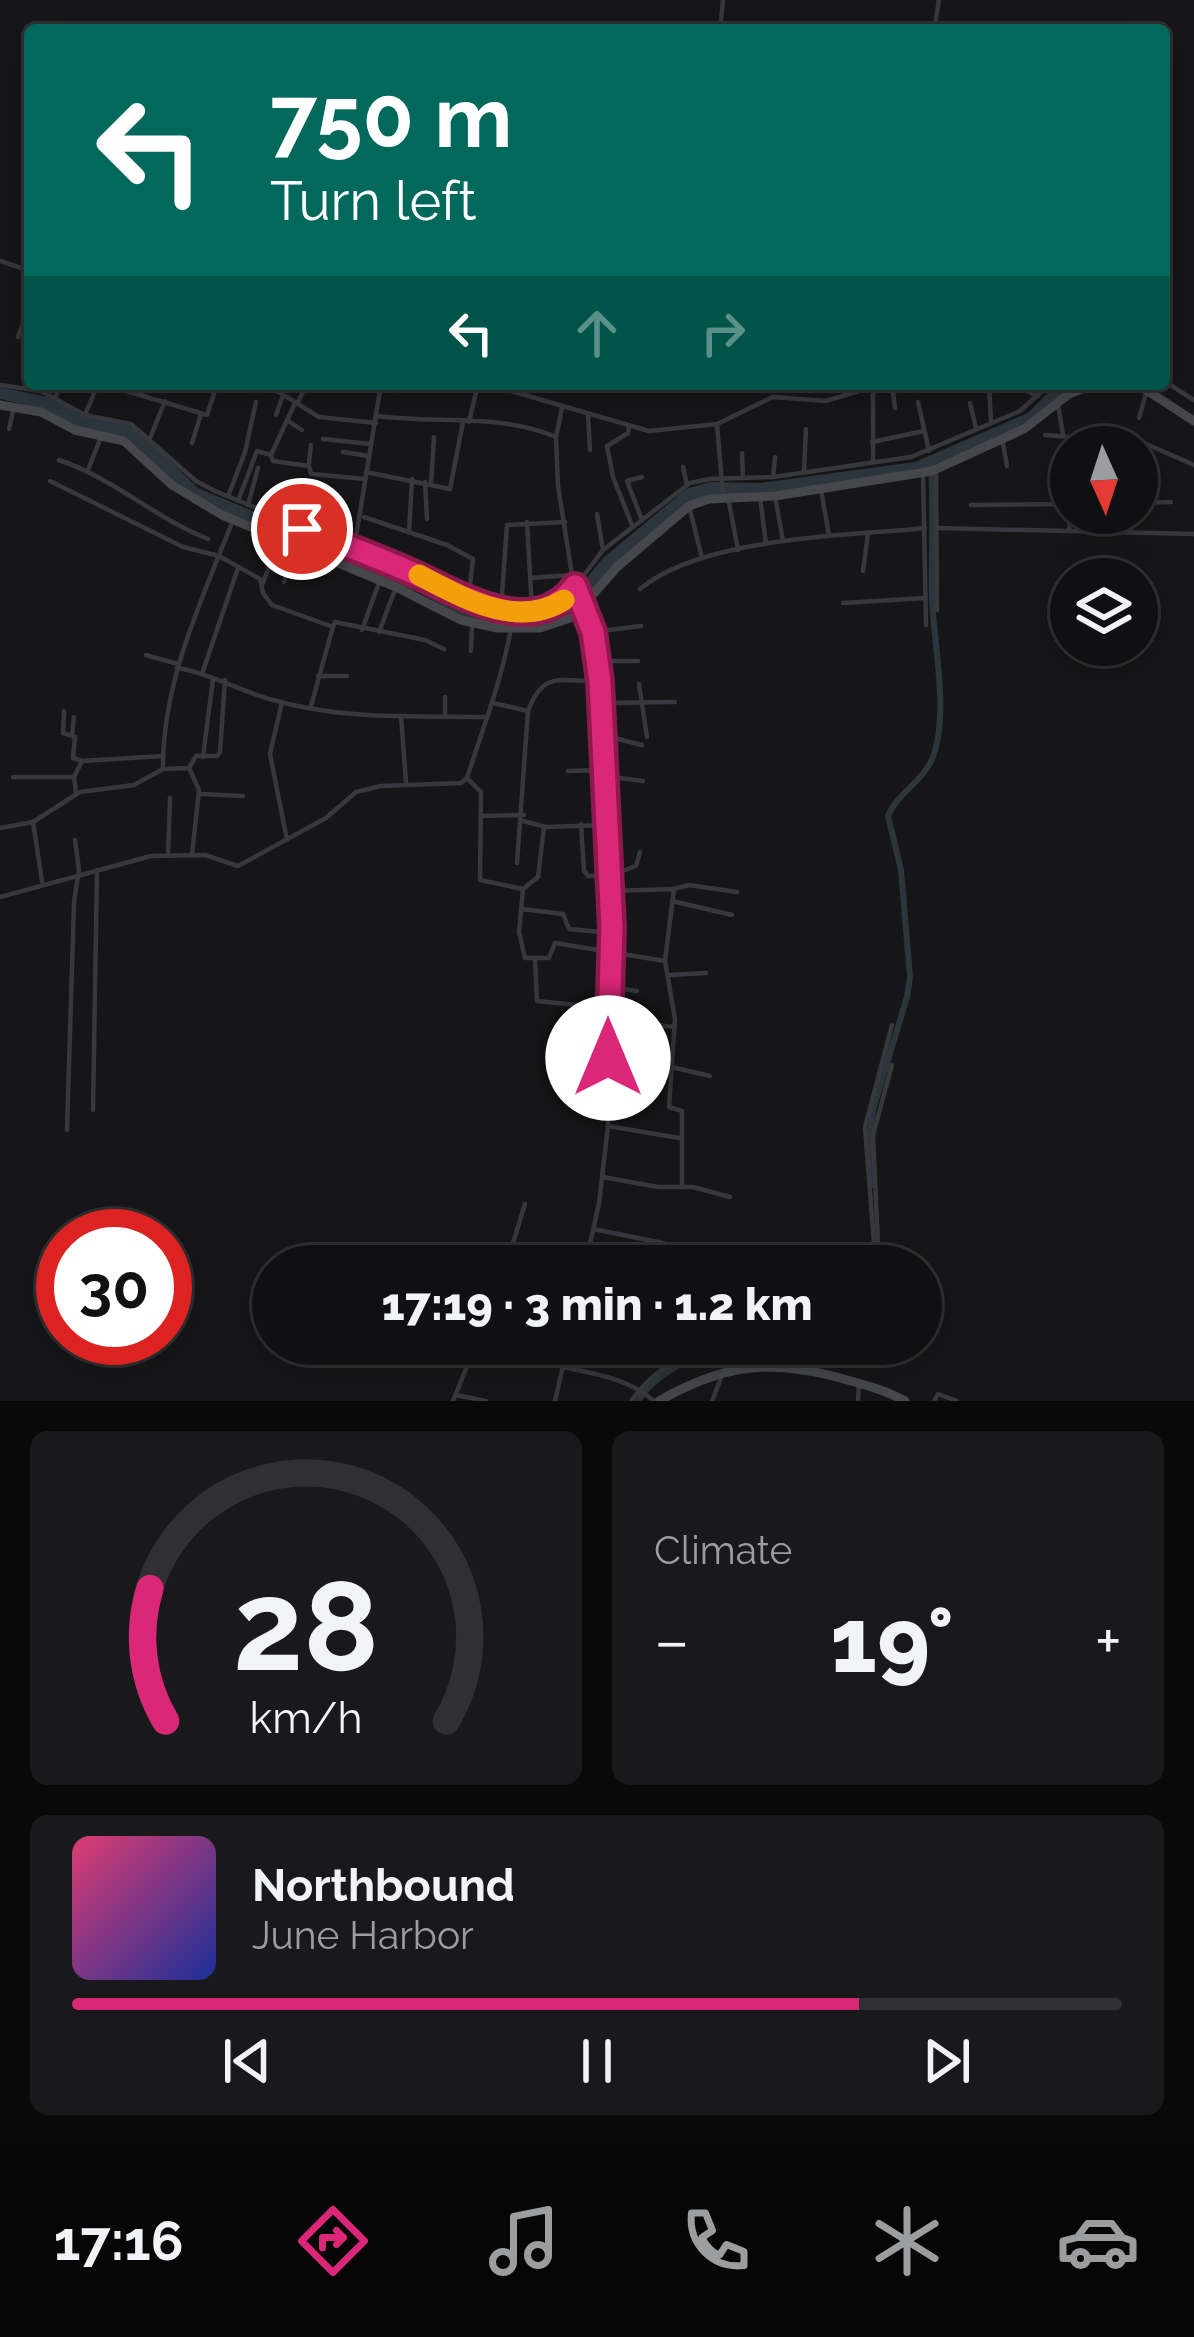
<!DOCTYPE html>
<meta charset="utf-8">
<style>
:root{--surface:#101012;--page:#19191b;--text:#f1f3f6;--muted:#9c9d9f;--line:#303032;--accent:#db2777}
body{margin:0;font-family:Raleway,sans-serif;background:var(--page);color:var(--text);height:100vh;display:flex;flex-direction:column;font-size:45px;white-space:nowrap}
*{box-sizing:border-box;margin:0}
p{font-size:39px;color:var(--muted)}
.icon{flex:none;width:66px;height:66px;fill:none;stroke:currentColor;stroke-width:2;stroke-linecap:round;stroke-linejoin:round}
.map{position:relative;height:1401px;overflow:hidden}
.details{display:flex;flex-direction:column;gap:30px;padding:30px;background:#09090a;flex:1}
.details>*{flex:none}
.banner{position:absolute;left:24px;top:24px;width:1146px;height:366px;border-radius:12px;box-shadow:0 6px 30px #0003,0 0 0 3px var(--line);background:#00695c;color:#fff;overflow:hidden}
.needle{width:78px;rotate:177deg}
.tools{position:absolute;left:1050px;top:426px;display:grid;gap:24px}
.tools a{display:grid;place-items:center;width:108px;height:108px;border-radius:50%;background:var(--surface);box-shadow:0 6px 30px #0003,0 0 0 3px var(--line);font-size:60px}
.speed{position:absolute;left:36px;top:1209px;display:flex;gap:24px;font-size:60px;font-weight:700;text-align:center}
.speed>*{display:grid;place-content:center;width:156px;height:156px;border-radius:50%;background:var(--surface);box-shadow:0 6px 30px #0003,0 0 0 3px var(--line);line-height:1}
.speed .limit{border:18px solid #d22;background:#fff;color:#111}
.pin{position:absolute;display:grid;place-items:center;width:102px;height:102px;color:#fff;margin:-51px;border:6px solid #fff;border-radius:50%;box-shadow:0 3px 12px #0007}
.me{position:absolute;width:132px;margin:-66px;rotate:0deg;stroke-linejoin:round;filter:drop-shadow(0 0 9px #0008)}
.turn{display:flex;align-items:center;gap:42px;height:252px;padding:0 48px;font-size:54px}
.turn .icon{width:156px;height:156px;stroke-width:2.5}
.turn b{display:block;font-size:84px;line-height:102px}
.lanes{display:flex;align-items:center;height:114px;padding:0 48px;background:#0003;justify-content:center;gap:60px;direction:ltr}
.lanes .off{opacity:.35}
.big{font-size:90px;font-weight:800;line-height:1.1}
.details .widget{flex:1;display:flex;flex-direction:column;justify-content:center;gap:18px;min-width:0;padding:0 42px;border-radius:18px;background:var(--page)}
.details .dial{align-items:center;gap:0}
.dial svg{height:312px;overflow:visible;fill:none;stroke:var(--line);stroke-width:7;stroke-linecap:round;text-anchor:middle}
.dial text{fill:var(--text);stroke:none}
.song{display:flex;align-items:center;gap:36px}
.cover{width:144px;height:144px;border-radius:18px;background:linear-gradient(135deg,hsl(340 70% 55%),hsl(230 70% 35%))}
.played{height:12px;border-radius:6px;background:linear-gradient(90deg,var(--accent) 75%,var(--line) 75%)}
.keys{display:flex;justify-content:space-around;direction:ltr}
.heat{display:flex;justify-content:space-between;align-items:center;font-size:66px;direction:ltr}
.details .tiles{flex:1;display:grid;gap:30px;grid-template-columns:1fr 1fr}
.widget:last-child{grid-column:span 2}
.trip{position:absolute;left:252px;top:1245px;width:690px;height:120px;border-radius:60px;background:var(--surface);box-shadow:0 6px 30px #0003,0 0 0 3px var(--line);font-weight:800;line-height:120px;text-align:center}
.tab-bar{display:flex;height:192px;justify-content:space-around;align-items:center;background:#060607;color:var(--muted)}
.tab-bar .icon{width:84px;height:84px}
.tab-bar .on{color:var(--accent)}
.tab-bar b{font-size:54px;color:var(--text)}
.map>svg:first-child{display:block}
</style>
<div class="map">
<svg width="1194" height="1401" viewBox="0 0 1194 1401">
<rect width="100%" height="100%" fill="#161618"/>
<polygon fill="#2c353c" points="1057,384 1085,384 1026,427 925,470 918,468 879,478 688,503 570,617 542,626 497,626 461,616 420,593 206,504 180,487 133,443 79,428 44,409 0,399 0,387 47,397 89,417 119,421 139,431 198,488 369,560 476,612 519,614 552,611 570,599 603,558 686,489 710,482 760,483 915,462 1028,413"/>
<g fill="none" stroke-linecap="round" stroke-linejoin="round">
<g stroke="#2c353c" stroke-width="6">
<path d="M873,1185L869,1141L873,1110L907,997L910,977L901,870L888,816C898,792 923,782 933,757C949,714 934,645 932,599C931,556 934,512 931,468"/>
<path d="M638,1401C656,1370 716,1341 752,1348C784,1355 788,1374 818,1344"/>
</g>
<g stroke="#37383d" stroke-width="4.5">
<polyline points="720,30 723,0"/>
<polyline points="934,30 939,0"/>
<polyline points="0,261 30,271"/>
<polyline points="18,337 30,305"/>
<polyline points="1164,381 1194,400"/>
<polyline points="103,384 207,415 217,384"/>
<polyline points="266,384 319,417 376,423"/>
<polyline points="487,384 649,431 717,424 773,397 826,401 882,384"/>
<polyline points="873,384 873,462"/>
<polyline points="892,384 895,408"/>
<polyline points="989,384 991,422"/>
<polyline points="1023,384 1024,390 1038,396"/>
<polyline points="0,385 41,391 85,415 131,424 196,481 215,491 405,569 479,606 545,608 566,599 603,550 690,483 710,479 773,477 911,457 1020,411 1050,384"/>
<polyline points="398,391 399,384"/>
<polyline points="55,398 61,384"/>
<polyline points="918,402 929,451"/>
<polyline points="970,403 976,428"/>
<polyline points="297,404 307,384"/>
<polyline points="1058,405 1063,435"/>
<polyline points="562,408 556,437 558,486 572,575 593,632 600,681 612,928 607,1008 608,1126 599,1203 585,1266"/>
<polyline points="588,414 590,450"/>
<polyline points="85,415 98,384"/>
<polyline points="276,415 283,395"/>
<path d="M377,416C437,424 499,413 556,437"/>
<polyline points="1139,418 1147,390"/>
<polyline points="287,420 302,430"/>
<polyline points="469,422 478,384"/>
<polyline points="717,424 723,496"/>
<polyline points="629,427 628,433 607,446 613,477 632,525"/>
<polyline points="9,429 14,407"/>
<polyline points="1045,435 1144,443 1194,465"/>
<polyline points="150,438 165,401"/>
<polyline points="1002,438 1007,466"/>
<polyline points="323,439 371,444"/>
<polyline points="872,442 924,431"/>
<polyline points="192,443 201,414"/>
<polyline points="343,452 369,456"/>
<polyline points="742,453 743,478"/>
<polyline points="271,455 295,403"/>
<path d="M59,460C113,478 155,518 208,539"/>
<polyline points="309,463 311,445"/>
<polyline points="683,467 687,485"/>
<polyline points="88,470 101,437"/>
<polyline points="936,470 937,610"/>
<polyline points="366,472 450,489 463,422"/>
<polyline points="804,472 806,429"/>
<polyline points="923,472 926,625"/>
<polyline points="773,477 775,457"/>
<polyline points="50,481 183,547 219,556 260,579 263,593 272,605 333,627 335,622 425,640 444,649"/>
<polyline points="425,482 427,519"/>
<polyline points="431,484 434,437"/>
<polyline points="821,490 829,535"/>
<polyline points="229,494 245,452 256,402"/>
<polyline points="775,496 783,541"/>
<polyline points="728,497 738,550"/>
<polyline points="760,497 766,544"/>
<polyline points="238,501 257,451 271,455 273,461 309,466 311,474 365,479"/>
<polyline points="1137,503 1171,502"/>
<polyline points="248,505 258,468"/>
<polyline points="971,505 1071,504"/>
<polyline points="689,506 702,558"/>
<polyline points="597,514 603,550"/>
<polyline points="364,517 447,545 473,559 468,602"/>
<polyline points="642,520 627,481 642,477"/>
<polyline points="527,522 532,609"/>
<polyline points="936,528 1194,534"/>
<polyline points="302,529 307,514"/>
<polyline points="1069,530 1071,512"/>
<polyline points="409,533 412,479"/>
<polyline points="354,549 381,384"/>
<polyline points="863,571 868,533"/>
<polyline points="530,578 572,575"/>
<polyline points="284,582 296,547"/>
<polyline points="263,583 279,540"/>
<path d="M640,589C703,537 846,536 925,528"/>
<polyline points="843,603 925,598"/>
<polyline points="501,609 507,525 565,522"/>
<polyline points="362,630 380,580"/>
<polyline points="379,632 396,587"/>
<polyline points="593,632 641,626"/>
<polyline points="471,651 472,626"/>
<polyline points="146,655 178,664"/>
<polyline points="597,661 638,661"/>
<path d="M177,668C212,674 240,691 273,700C342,720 414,716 485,717"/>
<polyline points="202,674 238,568"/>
<polyline points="318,676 347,676"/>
<polyline points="639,684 647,737"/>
<polyline points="282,702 270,754 287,840"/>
<polyline points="493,703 528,711"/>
<polyline points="602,703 675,702"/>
<polyline points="311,706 333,627"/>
<polyline points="64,711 63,733 75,737 73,758 82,761"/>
<polyline points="401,716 406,782"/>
<polyline points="445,717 445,697"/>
<polyline points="72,735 74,717"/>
<polyline points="602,735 642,745"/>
<polyline points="203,757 213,679"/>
<path d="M163,767C163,679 202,600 233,520"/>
<polyline points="189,768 199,790 192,855"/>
<polyline points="568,771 603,770"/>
<polyline points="604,776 643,781"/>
<polyline points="13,777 74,777"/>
<polyline points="467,778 481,792 480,880 523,889 519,932 525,958 549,958 555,943 665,961"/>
<path d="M467,778C483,727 502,680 511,628"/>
<polyline points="76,793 74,777 82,761 163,756"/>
<polyline points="201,794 243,796"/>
<polyline points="481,816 524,815"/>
<polyline points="523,821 546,827 606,825"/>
<polyline points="33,822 42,881"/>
<polyline points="581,824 584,871 588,876 609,876 636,866 640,852"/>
<polyline points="0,828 33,822 80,792 134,785 163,769 189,768 196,756 217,756 220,752 225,680"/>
<polyline points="168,855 170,798"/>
<path d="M517,863L528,711C544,668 563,683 600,681"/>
<polyline points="523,889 538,877 544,827"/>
<polyline points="674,889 689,885 737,892"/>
<polyline points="611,891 674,889 665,961 675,1019 669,1107 682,1111 682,1185"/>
<polyline points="0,897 151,856 205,855 238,866 326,818 356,792 381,786 461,783 467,778"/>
<polyline points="672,901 732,915"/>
<polyline points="522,909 563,914 569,929 611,933"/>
<polyline points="535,959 537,1001 607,1008"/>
<polyline points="670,975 706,973"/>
<polyline points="609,987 637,991"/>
<polyline points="607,1018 673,1027"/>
<polyline points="629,1057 710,1076"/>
<polyline points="93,1110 97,870"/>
<polyline points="608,1126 679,1138"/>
<polyline points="67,1130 74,902 79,870 75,840"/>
<polyline points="603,1177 658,1187 693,1187 730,1197"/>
<polyline points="593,1229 658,1242 749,1266"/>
<polyline points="506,1266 525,1204"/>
<polyline points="870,1266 875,1256 865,1127 892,1025"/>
<polyline points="879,1266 873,1135 892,1065"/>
<polyline points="628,1344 636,1344"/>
<path d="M754,1344C778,1349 795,1369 813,1344"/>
<polyline points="524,1354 564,1360"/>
<polyline points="672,1361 678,1344"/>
<polyline points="804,1366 825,1344"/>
<path d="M563,1367C595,1374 628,1378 654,1401"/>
<polyline points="456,1395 486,1401"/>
<polyline points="453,1401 476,1344"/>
<polyline points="555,1401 568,1344"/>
<path d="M631,1401C655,1367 685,1353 726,1344"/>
<polyline points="712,1401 721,1378"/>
<polyline points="858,1401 859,1383"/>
<polyline points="934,1401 938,1394 957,1401"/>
</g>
<g stroke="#45474d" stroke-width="9">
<polyline points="1137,384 1194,421"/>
<polyline points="0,405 41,412 75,430 124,441 172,485 222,515 396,587 461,620 497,628 540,628 573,617 617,567 689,506 709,499 775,496 932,471 1024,429 1069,394 1094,384"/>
<path d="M659,1401C720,1366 765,1359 833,1376C857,1383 882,1388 905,1401"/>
</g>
</g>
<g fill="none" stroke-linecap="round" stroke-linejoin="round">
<g stroke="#8e194d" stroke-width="30">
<path id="route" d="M302,529C337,542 372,555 406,570C454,590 532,644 575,586L593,632L600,681L612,928L608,1058"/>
</g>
<use href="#route" stroke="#db2777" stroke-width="21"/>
<path stroke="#f59e0b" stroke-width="21" d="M419,575C462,597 516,630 564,600"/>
</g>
</svg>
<div class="tools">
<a><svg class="needle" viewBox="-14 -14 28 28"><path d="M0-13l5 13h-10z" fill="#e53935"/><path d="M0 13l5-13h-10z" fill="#9c9d9f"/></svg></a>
<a><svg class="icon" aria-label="layers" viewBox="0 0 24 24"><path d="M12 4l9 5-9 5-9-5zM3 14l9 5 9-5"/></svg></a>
</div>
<div class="speed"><div class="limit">30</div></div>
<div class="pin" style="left:302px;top:529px;background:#d93025"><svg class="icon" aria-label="arrive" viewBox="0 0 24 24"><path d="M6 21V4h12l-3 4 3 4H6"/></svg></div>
<svg class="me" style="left:608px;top:1058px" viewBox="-20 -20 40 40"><circle r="19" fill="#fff"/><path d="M0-13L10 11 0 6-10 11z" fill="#db2777"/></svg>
<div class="trip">17:19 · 3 min · 1.2 km</div>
<div class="banner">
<div class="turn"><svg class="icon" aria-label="left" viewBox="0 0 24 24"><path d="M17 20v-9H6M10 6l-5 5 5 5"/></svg><div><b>750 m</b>Turn left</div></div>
<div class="lanes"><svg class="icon" aria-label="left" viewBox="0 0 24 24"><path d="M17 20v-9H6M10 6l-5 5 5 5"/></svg><svg class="icon off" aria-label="ahead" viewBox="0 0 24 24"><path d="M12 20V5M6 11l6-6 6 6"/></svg><svg class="icon off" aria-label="right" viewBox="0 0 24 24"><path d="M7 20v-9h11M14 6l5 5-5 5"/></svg></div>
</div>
</div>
<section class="details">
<div class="tiles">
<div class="widget dial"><svg viewBox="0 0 100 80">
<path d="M14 69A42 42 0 1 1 86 69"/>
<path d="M14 69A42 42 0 0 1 10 35" stroke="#db2777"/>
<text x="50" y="56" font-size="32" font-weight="700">28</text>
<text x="50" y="72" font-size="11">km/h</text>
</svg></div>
<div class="widget"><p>Climate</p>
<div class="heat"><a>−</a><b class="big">19°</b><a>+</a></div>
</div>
<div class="widget">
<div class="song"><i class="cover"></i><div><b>Northbound</b><p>June Harbor</p></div></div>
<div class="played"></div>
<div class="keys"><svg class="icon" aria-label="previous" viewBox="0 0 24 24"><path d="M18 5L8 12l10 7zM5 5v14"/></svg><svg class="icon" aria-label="pause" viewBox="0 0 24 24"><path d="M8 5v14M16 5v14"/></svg><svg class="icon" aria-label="next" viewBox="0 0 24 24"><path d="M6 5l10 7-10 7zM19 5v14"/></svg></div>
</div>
</div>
</section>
<nav class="tab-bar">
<b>17:16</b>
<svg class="icon on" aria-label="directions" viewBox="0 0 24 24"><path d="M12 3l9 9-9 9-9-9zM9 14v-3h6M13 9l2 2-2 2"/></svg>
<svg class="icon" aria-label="music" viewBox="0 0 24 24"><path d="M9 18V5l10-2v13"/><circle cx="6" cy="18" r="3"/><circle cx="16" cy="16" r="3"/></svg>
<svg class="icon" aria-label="phone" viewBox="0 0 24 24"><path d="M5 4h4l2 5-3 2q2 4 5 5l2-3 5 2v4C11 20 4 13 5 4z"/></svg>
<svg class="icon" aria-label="climate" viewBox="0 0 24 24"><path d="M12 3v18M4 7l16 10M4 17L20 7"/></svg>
<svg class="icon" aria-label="car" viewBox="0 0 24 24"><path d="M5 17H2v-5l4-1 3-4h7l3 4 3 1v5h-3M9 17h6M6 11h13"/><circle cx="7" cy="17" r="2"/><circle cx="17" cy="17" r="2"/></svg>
</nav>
